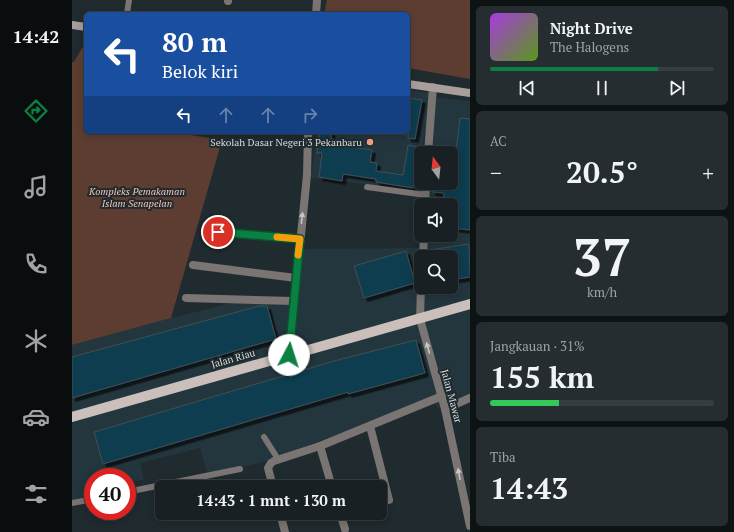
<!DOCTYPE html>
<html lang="id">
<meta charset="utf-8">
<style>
:root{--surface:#182023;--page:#252d30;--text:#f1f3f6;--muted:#9fa3a6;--line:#363e41;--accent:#0b8043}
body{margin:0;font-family:"PT Serif",serif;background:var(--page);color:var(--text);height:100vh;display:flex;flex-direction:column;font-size:15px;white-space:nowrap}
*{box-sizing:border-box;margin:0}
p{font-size:13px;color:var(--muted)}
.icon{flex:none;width:22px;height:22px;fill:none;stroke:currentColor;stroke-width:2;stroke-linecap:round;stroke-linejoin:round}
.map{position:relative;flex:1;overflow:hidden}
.side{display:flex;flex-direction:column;gap:6px;padding:6px;background:#0d1213;width:264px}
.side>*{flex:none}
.guide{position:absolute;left:12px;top:12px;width:326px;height:122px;border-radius:6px;box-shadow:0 2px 10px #0003,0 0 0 1px var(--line);background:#1a4fa0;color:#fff;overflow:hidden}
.needle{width:26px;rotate:345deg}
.controls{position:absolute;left:342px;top:146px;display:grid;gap:8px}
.controls a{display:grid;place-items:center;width:44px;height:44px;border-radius:6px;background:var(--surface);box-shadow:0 2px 10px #0003,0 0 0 1px var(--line);font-size:20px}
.speed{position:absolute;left:12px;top:468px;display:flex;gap:8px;font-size:20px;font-weight:700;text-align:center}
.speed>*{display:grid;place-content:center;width:52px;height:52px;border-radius:50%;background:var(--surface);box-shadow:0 2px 10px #0003,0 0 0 1px var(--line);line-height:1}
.speed .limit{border:6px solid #d22;background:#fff;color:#111}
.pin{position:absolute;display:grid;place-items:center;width:34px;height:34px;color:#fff;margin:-17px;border:2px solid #fff;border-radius:50%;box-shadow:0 1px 4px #0007}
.me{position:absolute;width:44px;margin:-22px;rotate:5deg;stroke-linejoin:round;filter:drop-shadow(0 0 3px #0008)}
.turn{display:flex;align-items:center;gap:14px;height:84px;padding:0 12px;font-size:18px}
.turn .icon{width:52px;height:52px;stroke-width:2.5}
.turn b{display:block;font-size:28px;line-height:34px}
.lanes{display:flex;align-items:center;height:38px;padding:0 12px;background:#0003;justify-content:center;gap:20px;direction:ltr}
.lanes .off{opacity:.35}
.big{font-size:30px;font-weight:600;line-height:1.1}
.side .widget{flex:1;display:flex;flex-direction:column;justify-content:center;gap:6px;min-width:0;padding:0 14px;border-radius:6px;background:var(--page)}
.side .dial{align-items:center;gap:0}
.dial b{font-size:52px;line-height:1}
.song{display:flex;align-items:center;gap:12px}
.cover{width:48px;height:48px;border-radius:6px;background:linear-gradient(135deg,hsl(280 70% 55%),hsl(90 70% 35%))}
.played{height:4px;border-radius:2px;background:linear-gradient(90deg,var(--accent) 75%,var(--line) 75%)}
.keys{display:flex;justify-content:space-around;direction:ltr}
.heat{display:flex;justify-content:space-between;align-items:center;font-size:22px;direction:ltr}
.charge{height:6px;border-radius:3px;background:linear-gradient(90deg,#34c759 31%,var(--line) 0)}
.trip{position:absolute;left:83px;top:480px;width:232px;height:40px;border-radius:6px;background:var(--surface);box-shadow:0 2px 10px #0003,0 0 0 1px var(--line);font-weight:600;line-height:40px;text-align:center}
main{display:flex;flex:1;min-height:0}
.tabs{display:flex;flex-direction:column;width:72px;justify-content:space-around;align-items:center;background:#0a0d0e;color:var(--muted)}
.tabs .icon{width:28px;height:28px}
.tabs .current{color:var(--accent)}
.tabs b{font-size:18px;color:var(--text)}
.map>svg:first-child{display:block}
</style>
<main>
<nav class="tabs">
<b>14:42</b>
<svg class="icon current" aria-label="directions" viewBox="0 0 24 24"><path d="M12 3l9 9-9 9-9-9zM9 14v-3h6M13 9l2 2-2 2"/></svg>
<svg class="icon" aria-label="music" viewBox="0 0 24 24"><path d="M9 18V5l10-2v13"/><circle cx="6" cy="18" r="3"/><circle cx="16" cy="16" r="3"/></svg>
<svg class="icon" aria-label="phone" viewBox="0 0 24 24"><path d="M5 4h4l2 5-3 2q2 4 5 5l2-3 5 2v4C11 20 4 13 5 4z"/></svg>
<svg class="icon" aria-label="climate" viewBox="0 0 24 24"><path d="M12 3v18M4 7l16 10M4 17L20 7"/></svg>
<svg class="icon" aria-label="car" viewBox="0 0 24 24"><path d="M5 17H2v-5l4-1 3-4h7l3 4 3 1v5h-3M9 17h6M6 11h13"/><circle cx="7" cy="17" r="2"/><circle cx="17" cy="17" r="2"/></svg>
<svg class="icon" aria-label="filters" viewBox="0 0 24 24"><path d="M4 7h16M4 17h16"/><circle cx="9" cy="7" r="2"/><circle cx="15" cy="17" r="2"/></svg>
</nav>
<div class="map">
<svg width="398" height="532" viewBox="0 0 398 532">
<defs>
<filter id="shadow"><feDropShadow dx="3.5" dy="3.5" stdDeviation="0" flood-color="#0009"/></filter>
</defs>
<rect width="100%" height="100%" fill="#202b2f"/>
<g fill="#23353d" fill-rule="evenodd">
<polygon points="336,90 359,93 344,190 239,178 245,132 336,132"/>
<path d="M359,97L398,101V399L366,408L360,398L198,460L136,476L128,448L68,463L72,479L55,484V477H21V494L0,500V345L99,318L164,302L220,304L224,249L348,248L349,235H379V205H352L353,183H379V153H355ZM349,257H379V287H349Z"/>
</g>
<g fill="#5d3d32">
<polygon points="255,0 398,0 398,79 336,68 336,14 252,14"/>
<polygon points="10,48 14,49 14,132 100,132 150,140 99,318 0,345 0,62 2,62"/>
</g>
<g fill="#113e4f" stroke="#424e54" filter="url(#shadow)">
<polygon points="336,98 350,100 343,139 336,138"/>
<polygon points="388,118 398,119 398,230 379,228 379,205 371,205 372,193 360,192 361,183 380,185"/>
<polygon points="248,132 260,132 259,139 287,143 286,148 300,150 298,162 305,163 304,171 331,175 336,145 347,147 341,188 304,182 304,179 271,174 270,181 247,177 250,153 245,153"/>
<polygon points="397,244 398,277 379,280 379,257 357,257 357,250"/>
<polygon points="334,251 343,283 292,298 282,266"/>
<polygon points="187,306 195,306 204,339 0,398 0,357"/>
<polygon points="344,340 353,373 276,394 276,392 31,464 22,432 262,361"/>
</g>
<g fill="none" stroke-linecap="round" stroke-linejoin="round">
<g stroke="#7a7472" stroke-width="6">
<polyline points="55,14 57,0"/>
<polyline points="295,187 354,195"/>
<polyline points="192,437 206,459"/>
<polyline points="55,492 168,469"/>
<polyline points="0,503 21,499"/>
</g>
<g stroke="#7a7472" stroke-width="8">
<polyline points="156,1 156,0"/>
<polyline points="146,232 228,239"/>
<polyline points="121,265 224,278"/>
<polyline points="114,298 222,301"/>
<polyline points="348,319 373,409 398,526"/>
<polyline points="373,409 398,398"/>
<polyline points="298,426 317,500"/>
<polyline points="248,446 260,487"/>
<polyline points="201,487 196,468 199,463 202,461 248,446 370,396"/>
<polyline points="208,513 213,532"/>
<polyline points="268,513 273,529"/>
</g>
<g stroke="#7a7472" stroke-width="8">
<polyline points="244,14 245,0"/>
<polyline points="356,153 361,87"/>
<polyline points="353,205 354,183"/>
<polyline points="351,257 352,235"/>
<polyline points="348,319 349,287"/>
<polyline points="217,355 235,175 236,132"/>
</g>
<g stroke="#a89e9b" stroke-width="8">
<polyline points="0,25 14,27"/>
<polyline points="336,84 398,93"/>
</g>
<polyline stroke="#cbbfbb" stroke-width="10" points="0,417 398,304"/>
</g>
<defs><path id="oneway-solid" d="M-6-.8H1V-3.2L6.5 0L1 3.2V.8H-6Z"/></defs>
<g fill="#c4c8ca">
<use href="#oneway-solid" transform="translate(230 218) rotate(-84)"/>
<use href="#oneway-solid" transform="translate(356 348) rotate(-106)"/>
<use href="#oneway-solid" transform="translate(387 474) rotate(-101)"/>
</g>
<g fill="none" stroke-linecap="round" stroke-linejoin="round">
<g stroke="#07532c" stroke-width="10">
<polyline id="route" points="146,232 228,239 217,355"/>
</g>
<use href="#route" stroke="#0b8043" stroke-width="7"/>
<polyline stroke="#f59e0b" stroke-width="7" points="205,237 228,239 226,255"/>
</g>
<circle fill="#f39f82" stroke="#202b2f" stroke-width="1.5" cx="298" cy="142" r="4"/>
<g text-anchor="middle" stroke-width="4" stroke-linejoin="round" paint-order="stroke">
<g font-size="10" fill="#d6dde0" stroke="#202b2f" text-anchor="end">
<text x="290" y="146">Sekolah Dasar Negeri 3 Pekanbaru</text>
</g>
<g font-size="10" font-style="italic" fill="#f5c5b4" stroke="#202b2f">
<text x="65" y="195">Kompleks Pemakaman<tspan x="65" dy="12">Islam Senapelan</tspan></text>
</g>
<g font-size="10" fill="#d6dde0" stroke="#202b2f">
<text transform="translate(161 358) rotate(-16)" y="4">Jalan Riau</text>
<text transform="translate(380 396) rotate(75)" y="4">Jalan Mawar</text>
</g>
</g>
</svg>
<div class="controls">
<a><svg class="needle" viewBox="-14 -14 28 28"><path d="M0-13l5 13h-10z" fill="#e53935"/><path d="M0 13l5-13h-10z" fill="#9fa3a6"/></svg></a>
<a><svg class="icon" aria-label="sound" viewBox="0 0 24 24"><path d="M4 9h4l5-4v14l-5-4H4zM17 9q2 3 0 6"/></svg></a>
<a><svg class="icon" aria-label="search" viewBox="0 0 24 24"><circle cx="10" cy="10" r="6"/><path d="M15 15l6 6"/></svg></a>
</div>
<div class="speed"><div class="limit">40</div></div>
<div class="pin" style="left:146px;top:232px;background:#d93025"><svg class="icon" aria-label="arrive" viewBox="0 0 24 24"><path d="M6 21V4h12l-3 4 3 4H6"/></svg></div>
<svg class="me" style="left:217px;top:355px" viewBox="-20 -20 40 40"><circle r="19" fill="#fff"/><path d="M0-13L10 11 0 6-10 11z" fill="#0b8043"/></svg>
<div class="trip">14:43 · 1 mnt · 130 m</div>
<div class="guide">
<div class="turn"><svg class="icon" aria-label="left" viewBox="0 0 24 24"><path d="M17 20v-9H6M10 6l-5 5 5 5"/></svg><div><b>80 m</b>Belok kiri</div></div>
<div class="lanes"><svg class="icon" aria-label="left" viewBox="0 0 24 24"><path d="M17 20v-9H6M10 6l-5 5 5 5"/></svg><svg class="icon off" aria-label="ahead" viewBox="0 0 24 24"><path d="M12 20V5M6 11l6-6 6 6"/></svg><svg class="icon off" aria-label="ahead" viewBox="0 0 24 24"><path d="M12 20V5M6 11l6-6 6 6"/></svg><svg class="icon off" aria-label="right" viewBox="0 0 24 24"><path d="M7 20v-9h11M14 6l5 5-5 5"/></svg></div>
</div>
</div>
<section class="side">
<div class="widget">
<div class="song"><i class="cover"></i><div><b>Night Drive</b><p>The Halogens</p></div></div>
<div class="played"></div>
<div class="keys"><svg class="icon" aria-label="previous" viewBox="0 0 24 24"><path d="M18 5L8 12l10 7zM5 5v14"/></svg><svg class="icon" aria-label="pause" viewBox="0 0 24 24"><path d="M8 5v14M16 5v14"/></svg><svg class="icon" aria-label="next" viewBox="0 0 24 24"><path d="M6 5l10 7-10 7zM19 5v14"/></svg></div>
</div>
<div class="widget"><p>AC</p>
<div class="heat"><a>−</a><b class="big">20.5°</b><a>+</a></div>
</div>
<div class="widget dial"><b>37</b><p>km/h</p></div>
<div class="widget"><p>Jangkauan · 31%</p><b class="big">155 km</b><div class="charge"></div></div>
<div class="widget"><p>Tiba</p><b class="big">14:43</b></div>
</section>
</main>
